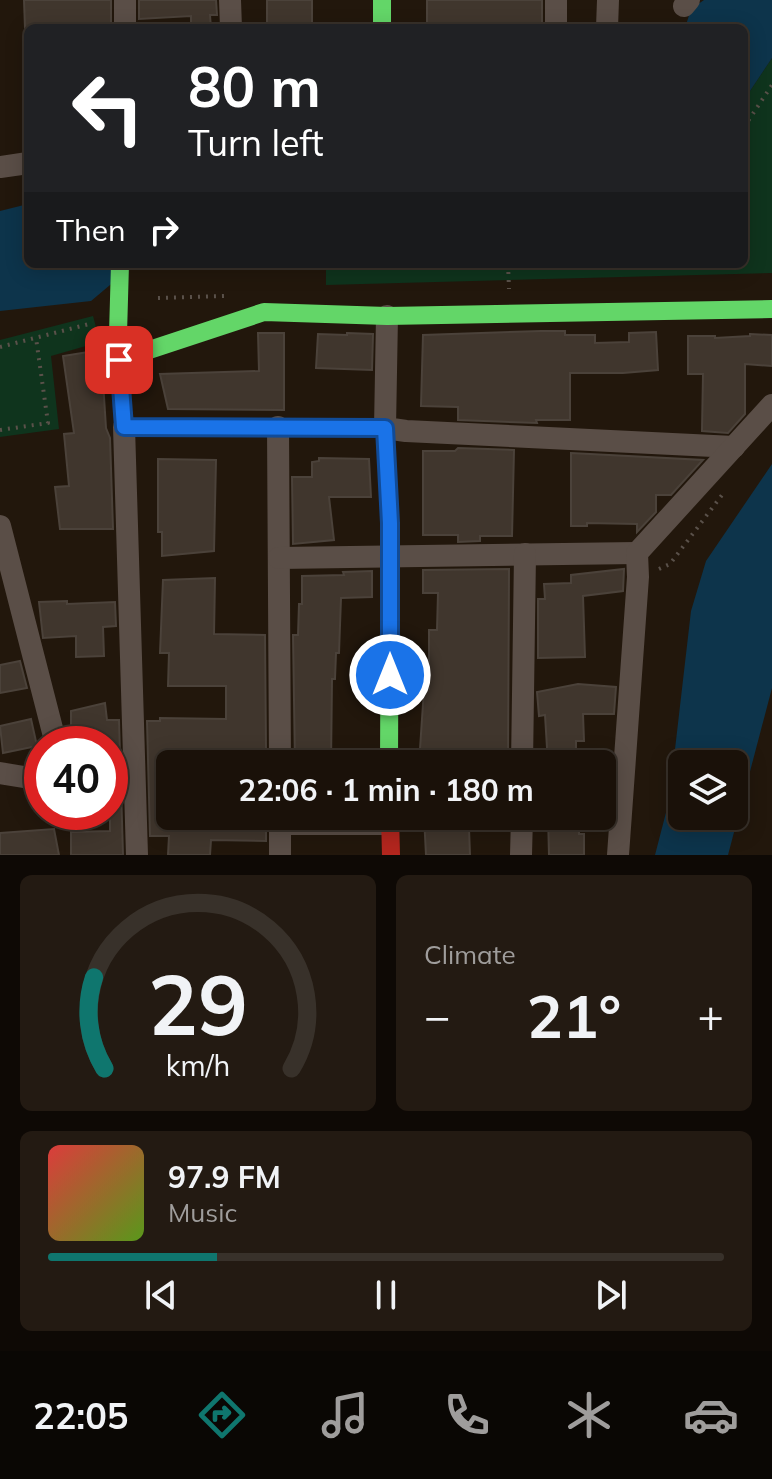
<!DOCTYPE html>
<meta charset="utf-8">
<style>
:root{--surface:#1a1109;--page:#231a12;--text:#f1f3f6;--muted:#9f9d9c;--line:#38312a;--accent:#0f766e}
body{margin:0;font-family:Mulish,sans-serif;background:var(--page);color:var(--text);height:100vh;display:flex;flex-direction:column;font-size:30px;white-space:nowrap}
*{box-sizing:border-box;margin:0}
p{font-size:26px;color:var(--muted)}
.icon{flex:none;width:44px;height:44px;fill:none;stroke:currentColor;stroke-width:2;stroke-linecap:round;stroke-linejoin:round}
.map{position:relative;height:855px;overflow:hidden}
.panel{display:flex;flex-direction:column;gap:20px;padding:20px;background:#0e0905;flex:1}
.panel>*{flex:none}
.banner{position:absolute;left:24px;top:24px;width:724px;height:244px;border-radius:12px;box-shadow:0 4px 20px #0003,0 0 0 2px var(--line);background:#202124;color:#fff;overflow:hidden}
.buttons{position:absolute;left:668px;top:750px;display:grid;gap:16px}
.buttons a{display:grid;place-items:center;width:80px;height:80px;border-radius:12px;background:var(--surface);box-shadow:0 4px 20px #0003,0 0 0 2px var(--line);font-size:40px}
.speed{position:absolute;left:24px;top:726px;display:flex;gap:16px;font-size:40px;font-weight:700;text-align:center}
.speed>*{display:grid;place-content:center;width:104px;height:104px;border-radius:50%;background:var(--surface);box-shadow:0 4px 20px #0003,0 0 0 2px var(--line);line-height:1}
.speed .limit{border:12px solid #d22;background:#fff;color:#111}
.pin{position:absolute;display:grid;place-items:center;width:68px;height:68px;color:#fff;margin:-34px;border-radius:16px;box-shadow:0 4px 12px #0006}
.me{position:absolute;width:88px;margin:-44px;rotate:0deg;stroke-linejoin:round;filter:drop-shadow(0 0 6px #0008)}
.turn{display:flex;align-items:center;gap:28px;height:168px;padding:0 32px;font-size:36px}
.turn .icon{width:104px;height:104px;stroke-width:2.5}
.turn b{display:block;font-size:56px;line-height:68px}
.then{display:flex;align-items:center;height:76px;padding:0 32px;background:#0003;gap:16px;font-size:30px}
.big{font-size:60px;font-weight:700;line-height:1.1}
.panel .widget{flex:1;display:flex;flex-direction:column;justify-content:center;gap:12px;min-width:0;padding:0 28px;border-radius:12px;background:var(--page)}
.panel .dial{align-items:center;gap:0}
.dial svg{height:208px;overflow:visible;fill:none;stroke:var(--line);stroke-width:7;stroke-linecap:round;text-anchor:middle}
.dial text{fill:var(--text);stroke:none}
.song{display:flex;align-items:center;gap:24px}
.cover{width:96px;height:96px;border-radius:12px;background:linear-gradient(135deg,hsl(0 70% 55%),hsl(90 70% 35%))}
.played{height:8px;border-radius:4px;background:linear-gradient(90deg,var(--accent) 25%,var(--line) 25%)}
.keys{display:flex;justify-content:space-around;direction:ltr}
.heat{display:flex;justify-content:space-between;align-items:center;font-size:44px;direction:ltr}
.panel .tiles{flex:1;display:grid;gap:20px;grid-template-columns:1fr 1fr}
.widget:last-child{grid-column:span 2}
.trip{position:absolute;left:156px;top:750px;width:460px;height:80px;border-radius:12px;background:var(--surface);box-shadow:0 4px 20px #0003,0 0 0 2px var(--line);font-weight:700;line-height:80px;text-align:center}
.tabs{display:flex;height:128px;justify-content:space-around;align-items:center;background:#0a0704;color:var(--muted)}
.tabs .icon{width:56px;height:56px}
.tabs .on{color:var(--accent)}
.tabs b{font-size:36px;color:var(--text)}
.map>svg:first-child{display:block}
</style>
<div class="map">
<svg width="772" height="855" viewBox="0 0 772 855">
<rect width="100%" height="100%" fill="#22170c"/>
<g fill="#0f341d">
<polygon points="772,58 772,273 326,285 326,264 744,264 744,100"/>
<polygon points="93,316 100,342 51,356 59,429 0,437 0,340"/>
</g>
<g fill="#0d344b" fill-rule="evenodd">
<polygon points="704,0 772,0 772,58 744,100 744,28 685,28 691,9"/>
<polygon points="28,204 28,264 135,264 91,301 0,311 0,211"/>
<path d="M772,464V688L728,855H655L669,801L691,611L706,561ZM682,764H734V816H682Z"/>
</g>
<g fill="#40362d" stroke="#4b423a" stroke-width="2">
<polygon points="24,0 111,0 111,28 25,28"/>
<polygon points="139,0 216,0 217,15 210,15 211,28 191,28 191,16 139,19"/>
<polygon points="267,0 312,0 312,25 267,24"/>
<polygon points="427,0 542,0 542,25 427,23"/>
<polygon points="541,331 565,331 565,335 595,335 595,343 629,342 629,333 656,332 658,370 623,373 570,373 570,420 536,420 537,423 458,420 458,407 421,406 423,335"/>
<polygon points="258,333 284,333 284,410 168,409 160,374 259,371"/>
<polygon points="347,333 373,334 372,370 316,368 318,334 347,335"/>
<polygon points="750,334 772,335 772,366 745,364 745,414 728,433 702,431 703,374 688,374 688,336 715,336 715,338 750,336"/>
<polygon points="101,350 106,428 110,438 113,529 60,529 55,487 69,486 64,434 74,433 63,356"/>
<polygon points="458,448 514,450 512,536 480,536 480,541 458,542 458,535 423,535 423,451 455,451"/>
<polygon points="571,453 703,460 671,495 656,495 656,512 637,532 637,524 587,523 587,526 571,526"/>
<polygon points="319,458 369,459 371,497 329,497 334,540 293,544 292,477 312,477 312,462 319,461"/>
<polygon points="158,459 216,460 214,551 162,556 162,532 158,532"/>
<polygon points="509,569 508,764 419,764 424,689 429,689 429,630 437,630 438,593 423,593 423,570"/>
<polygon points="624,569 623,591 583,596 585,657 538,658 538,599 545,599 544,584 571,583 571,575"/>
<polygon points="372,571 372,597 341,598 339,653 336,653 335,679 332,679 331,764 295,764 293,635 298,635 299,604 302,604 302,576 344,575 343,572"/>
<polygon points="215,578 214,634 265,635 266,750 217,749 217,764 170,764 170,816 266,816 266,841 211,840 210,855 168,855 169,836 150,836 147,721 160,721 160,718 226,719 226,686 168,686 169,653 160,653 163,580"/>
<polygon points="67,601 67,604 115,602 116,626 103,627 104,656 76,657 76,636 43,638 39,602"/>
<polygon points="20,661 27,688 0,693 0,665"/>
<polygon points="578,684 616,687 614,714 583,714 584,741 576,741 576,764 548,764 545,715 539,716 537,692"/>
<polygon points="105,703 107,720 119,720 123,855 71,855 71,832 110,831 110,744 71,744 71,711"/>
<polygon points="31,719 37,746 3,753 0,726"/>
<polygon points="424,816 464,816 464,828 469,828 470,855 426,855"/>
<polygon points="548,816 579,816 579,834 584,834 584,855 549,855"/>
<polygon points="54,829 59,855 0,855 0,833"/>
</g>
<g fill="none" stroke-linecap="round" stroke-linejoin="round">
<g stroke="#5a514a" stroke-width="4" stroke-dasharray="2 6" stroke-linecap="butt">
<polyline points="744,127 772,85"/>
<polyline points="508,264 509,289"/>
<polyline points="158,298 226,296"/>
<polyline points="0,347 93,323"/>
<polyline points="0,430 48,423 36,338"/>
<polyline points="659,569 670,564 722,495"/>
</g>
<g stroke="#5a4e47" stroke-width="22">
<polyline points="230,0 231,28"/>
<polyline points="684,6 689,0"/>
<polyline points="125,28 125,0"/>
<polyline points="556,28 556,0"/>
<polyline points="607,28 608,0"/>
<polyline points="0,167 28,163"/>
<polyline points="387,316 385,428 406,431 734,447"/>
<polyline points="124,427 137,855"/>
<polyline points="278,427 280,764"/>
<polyline points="0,526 56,744"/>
<polyline points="279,558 637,553"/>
<polyline points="522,764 525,554"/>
<polyline points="0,773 42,780"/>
<polyline points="280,816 280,855"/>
<polyline points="280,824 391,824"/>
<polyline points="521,855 522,816"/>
<polyline points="618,855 638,577 637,553 772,405"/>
</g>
<g stroke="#63d668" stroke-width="18">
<polyline points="382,0 382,28"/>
<polyline points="120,264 118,334 124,427 385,428 390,523 389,764"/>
<polyline points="119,360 264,312 387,316 772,309"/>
</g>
<polyline stroke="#b3261e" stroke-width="18" points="390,816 391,855"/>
</g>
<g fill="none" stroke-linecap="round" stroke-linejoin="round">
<g stroke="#114b97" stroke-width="20">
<polyline id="route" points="119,360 124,427 385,428 390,523 390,675"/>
</g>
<use href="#route" stroke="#1a73e8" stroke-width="14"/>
</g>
</svg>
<div class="buttons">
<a><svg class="icon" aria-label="layers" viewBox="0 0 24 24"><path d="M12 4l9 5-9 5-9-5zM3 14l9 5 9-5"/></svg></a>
</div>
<div class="speed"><div class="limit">40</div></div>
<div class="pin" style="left:119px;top:360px;background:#d93025"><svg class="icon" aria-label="arrive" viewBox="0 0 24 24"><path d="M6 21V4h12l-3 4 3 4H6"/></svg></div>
<svg class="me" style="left:390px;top:675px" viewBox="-20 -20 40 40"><circle r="17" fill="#1a73e8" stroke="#fff" stroke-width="3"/><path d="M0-11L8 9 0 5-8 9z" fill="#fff"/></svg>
<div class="trip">22:06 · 1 min · 180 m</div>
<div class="banner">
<div class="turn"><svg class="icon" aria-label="left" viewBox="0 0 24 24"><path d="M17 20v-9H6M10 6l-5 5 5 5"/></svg><div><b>80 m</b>Turn left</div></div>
<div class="then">Then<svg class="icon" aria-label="right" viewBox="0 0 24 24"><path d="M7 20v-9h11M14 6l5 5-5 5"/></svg></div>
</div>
</div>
<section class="panel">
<div class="tiles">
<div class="widget dial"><svg viewBox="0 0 100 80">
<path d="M14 69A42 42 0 1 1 86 69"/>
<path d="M14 69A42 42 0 0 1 10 34" stroke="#0f766e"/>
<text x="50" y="56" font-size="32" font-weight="700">29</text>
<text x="50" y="72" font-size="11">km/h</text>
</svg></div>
<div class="widget"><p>Climate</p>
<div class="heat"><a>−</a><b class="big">21°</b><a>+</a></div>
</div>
<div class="widget">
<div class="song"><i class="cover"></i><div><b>97.9 FM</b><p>Music</p></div></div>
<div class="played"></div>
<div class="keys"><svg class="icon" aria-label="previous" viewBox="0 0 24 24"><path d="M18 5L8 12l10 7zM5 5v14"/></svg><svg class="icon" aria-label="pause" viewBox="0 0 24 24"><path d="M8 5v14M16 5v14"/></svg><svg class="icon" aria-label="next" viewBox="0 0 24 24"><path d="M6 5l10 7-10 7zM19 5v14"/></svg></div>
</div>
</div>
</section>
<nav class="tabs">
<b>22:05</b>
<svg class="icon on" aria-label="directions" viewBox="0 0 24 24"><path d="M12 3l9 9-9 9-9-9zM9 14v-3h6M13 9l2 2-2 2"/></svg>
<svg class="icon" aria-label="music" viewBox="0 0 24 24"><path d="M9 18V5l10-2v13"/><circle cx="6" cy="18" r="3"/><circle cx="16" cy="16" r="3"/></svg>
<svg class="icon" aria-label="phone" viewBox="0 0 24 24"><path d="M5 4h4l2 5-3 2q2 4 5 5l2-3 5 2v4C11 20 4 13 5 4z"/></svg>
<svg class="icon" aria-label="climate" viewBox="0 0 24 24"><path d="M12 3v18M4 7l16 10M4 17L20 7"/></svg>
<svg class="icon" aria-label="car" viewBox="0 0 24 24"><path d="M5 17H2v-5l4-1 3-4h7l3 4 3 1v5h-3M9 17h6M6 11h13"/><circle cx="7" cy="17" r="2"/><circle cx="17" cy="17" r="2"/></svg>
</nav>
